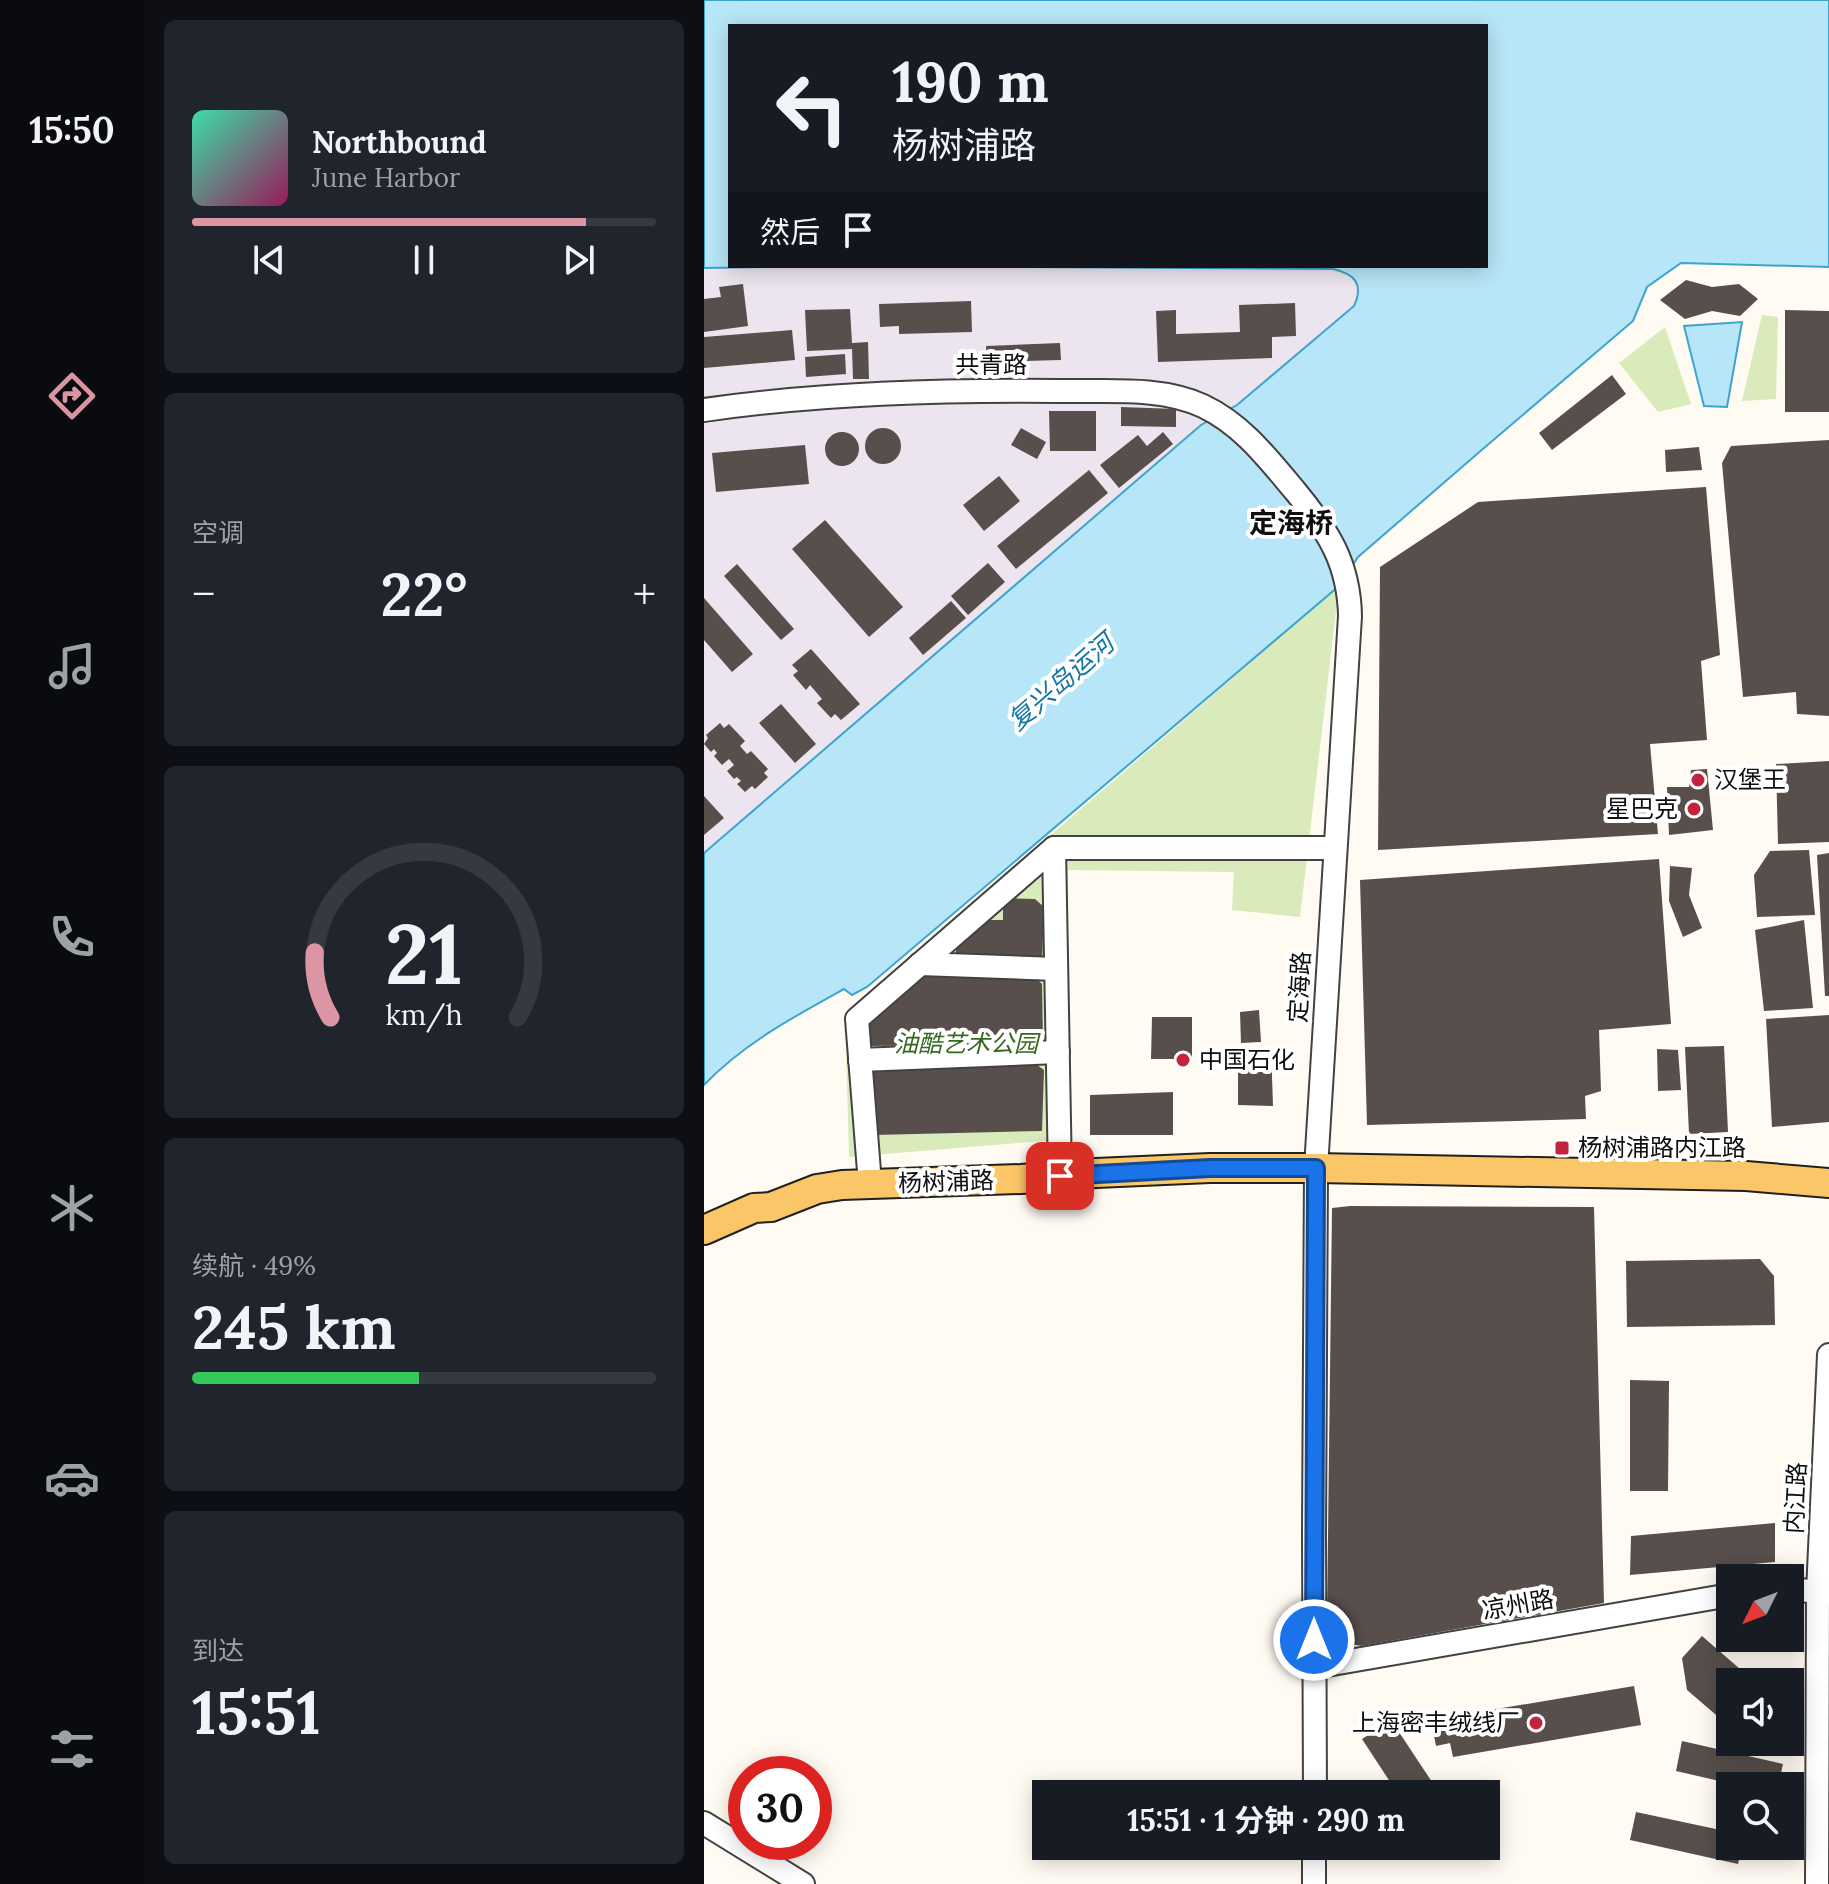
<!DOCTYPE html>
<html lang="zh">
<meta charset="utf-8">
<style>
:root{--surface:#171b24;--page:#20242c;--text:#f1f3f6;--muted:#9ea1a6;--line:#363941;--accent:#dc96a3}
body{margin:0;font-family:Lora,"Noto Sans SC",serif;background:var(--page);color:var(--text);height:100vh;display:flex;flex-direction:column;font-size:30px;white-space:nowrap}
*{box-sizing:border-box;margin:0}
p{font-size:26px;color:var(--muted)}
.icon{flex:none;width:44px;height:44px;fill:none;stroke:currentColor;stroke-width:2;stroke-linecap:round;stroke-linejoin:round}
.map{position:relative;flex:1;overflow:hidden}
.details{display:flex;flex-direction:column;gap:20px;padding:20px;background:#0d0f14;width:560px}
.details>*{flex:none}
.top-card{position:absolute;left:24px;top:24px;width:760px;height:244px;border-radius:0px;box-shadow:0 4px 20px #0003;background:#171b24;color:var(--text);overflow:hidden}
.needle{width:52px;rotate:228deg}
.fabs{position:absolute;left:1012px;top:1564px;display:grid;gap:16px}
.fabs a{display:grid;place-items:center;width:88px;height:88px;border-radius:0px;background:var(--surface);box-shadow:0 4px 20px #0003;font-size:40px}
.speed{position:absolute;left:24px;top:1756px;display:flex;gap:16px;font-size:40px;font-weight:700;text-align:center}
.speed>*{display:grid;place-content:center;width:104px;height:104px;border-radius:50%;background:var(--surface);box-shadow:0 4px 20px #0003;line-height:1}
.speed .limit{border:12px solid #d22;background:#fff;color:#111}
.pin{position:absolute;display:grid;place-items:center;width:68px;height:68px;color:#fff;margin:-34px;border-radius:16px;box-shadow:0 4px 12px #0006}
.me{position:absolute;width:88px;margin:-44px;rotate:0deg;stroke-linejoin:round;filter:drop-shadow(0 0 6px #0008)}
.turn{display:flex;align-items:center;gap:28px;height:168px;padding:0 32px;font-size:36px}
.turn .icon{width:104px;height:104px;stroke-width:2.5}
.turn b{display:block;font-size:56px;line-height:68px}
.then{display:flex;align-items:center;height:76px;padding:0 32px;background:#0003;gap:16px;font-size:30px}
.big{font-size:60px;font-weight:700;line-height:1.1}
.details .tile{flex:1;display:flex;flex-direction:column;justify-content:center;gap:12px;min-width:0;padding:0 28px;border-radius:12px;background:var(--page)}
.details .dial{align-items:center;gap:0}
.dial svg{height:208px;overflow:visible;fill:none;stroke:var(--line);stroke-width:7;stroke-linecap:round;text-anchor:middle}
.dial text{fill:var(--text);stroke:none}
.song{display:flex;align-items:center;gap:24px}
.cover{width:96px;height:96px;border-radius:12px;background:linear-gradient(135deg,hsl(160 70% 55%),hsl(330 70% 35%))}
.played{height:8px;border-radius:4px;background:linear-gradient(90deg,var(--accent) 85%,var(--line) 85%)}
.keys{display:flex;justify-content:space-around;direction:ltr}
.heat{display:flex;justify-content:space-between;align-items:center;font-size:44px;direction:ltr}
.charge{height:12px;border-radius:6px;background:linear-gradient(90deg,#34c759 49%,var(--line) 0)}
.trip{position:absolute;left:328px;top:1780px;width:468px;height:80px;border-radius:0px;background:var(--surface);box-shadow:0 4px 20px #0003;font-weight:700;line-height:80px;text-align:center}
main{display:flex;flex:1;min-height:0}
.tab-bar{display:flex;flex-direction:column;width:144px;justify-content:space-around;align-items:center;background:#090b0e;color:var(--muted)}
.tab-bar .icon{width:56px;height:56px}
.tab-bar .selected{color:var(--accent)}
.tab-bar b{font-size:36px;color:var(--text)}
.map>svg:first-child{display:block}
</style>
<main>
<nav class="tab-bar">
<b>15:50</b>
<svg class="icon selected" aria-label="directions" viewBox="0 0 24 24"><path d="M12 3l9 9-9 9-9-9zM9 14v-3h6M13 9l2 2-2 2"/></svg>
<svg class="icon" aria-label="music" viewBox="0 0 24 24"><path d="M9 18V5l10-2v13"/><circle cx="6" cy="18" r="3"/><circle cx="16" cy="16" r="3"/></svg>
<svg class="icon" aria-label="phone" viewBox="0 0 24 24"><path d="M5 4h4l2 5-3 2q2 4 5 5l2-3 5 2v4C11 20 4 13 5 4z"/></svg>
<svg class="icon" aria-label="climate" viewBox="0 0 24 24"><path d="M12 3v18M4 7l16 10M4 17L20 7"/></svg>
<svg class="icon" aria-label="car" viewBox="0 0 24 24"><path d="M5 17H2v-5l4-1 3-4h7l3 4 3 1v5h-3M9 17h6M6 11h13"/><circle cx="7" cy="17" r="2"/><circle cx="17" cy="17" r="2"/></svg>
<svg class="icon" aria-label="filters" viewBox="0 0 24 24"><path d="M4 7h16M4 17h16"/><circle cx="9" cy="7" r="2"/><circle cx="15" cy="17" r="2"/></svg>
</nav>
<section class="details">
<div class="tile">
<div class="song"><i class="cover"></i><div><b>Northbound</b><p>June Harbor</p></div></div>
<div class="played"></div>
<div class="keys"><svg class="icon" aria-label="previous" viewBox="0 0 24 24"><path d="M18 5L8 12l10 7zM5 5v14"/></svg><svg class="icon" aria-label="pause" viewBox="0 0 24 24"><path d="M8 5v14M16 5v14"/></svg><svg class="icon" aria-label="next" viewBox="0 0 24 24"><path d="M6 5l10 7-10 7zM19 5v14"/></svg></div>
</div>
<div class="tile"><p>空调</p>
<div class="heat"><a>−</a><b class="big">22°</b><a>+</a></div>
</div>
<div class="tile dial"><svg viewBox="0 0 100 80">
<path d="M14 69A42 42 0 1 1 86 69"/>
<path d="M14 69A42 42 0 0 1 8 44" stroke="#dc96a3"/>
<text x="50" y="56" font-size="32" font-weight="700">21</text>
<text x="50" y="72" font-size="11">km/h</text>
</svg></div>
<div class="tile"><p>续航 · 49%</p><b class="big">245 km</b><div class="charge"></div></div>
<div class="tile"><p>到达</p><b class="big">15:51</b></div>
</section>
<div class="map">
<svg width="1125" height="1884" viewBox="0 0 1125 1884">
<rect width="100%" height="100%" fill="#fffbf2"/>
<polygon fill="#ece4ee" points="159,266 629,269 640,271 648,276 653,282 655,289 650,306 533,405 497,425 0,853 0,268"/>
<g fill="#d9ebba">
<polygon points="1058,315 1074,317 1072,399 1038,401"/>
<polygon points="961,327 987,404 954,412 915,363"/>
<polygon points="635,586 596,917 528,910 530,872 364,870 364,1139 145,1157 141,1013"/>
</g>
<g fill="#b6e6f7" stroke="#3ca4cf" stroke-width="2">
<path d="M0,0H1125V267L977,263L943,287L929,321L780,448L654,557L635,586L163,987L148,995L140,989C91,1016 39,1044 0,1085V853L497,425L533,405L650,306C660,284 651,274 629,269L159,266H782V26H26V266H118L0,268Z"/>
<polygon points="1038,322 1023,407 1000,406 980,326"/>
</g>
<g fill="#584f4c">
<polygon points="982,280 1008,287 1035,284 1054,299 1036,316 1008,311 981,319 956,300"/>
<polygon points="39,284 44,326 0,332 0,299 17,297 15,287"/>
<polygon points="267,301 268,332 195,334 195,326 176,327 175,304"/>
<polygon points="591,303 592,336 568,337 568,358 454,362 452,311 472,310 472,334 536,332 535,305"/>
<polygon points="146,309 148,343 164,342 165,379 149,379 148,349 103,351 101,310"/>
<polygon points="1081,310 1125,311 1125,412 1081,412"/>
<polygon points="88,330 91,360 0,368 0,337"/>
<polygon points="356,343 357,360 283,362 282,346"/>
<polygon points="141,354 142,374 102,377 101,357"/>
<polygon points="908,375 922,394 848,450 835,433"/>
<polygon points="417,407 472,409 472,427 417,426"/>
<polygon points="345,411 392,411 392,451 346,451"/>
<polygon points="317,428 342,442 333,459 307,445"/>
<circle cx="179" cy="446" r="18"/>
<circle cx="138" cy="449" r="17"/>
<polygon points="459,432 469,444 415,488 396,465 434,435 443,446"/>
<polygon points="1125,440 1125,716 1093,714 1092,692 1039,697 1018,463 1027,446"/>
<polygon points="101,445 105,484 12,492 8,453"/>
<polygon points="995,447 998,470 962,472 961,450"/>
<polygon points="385,470 404,493 312,569 293,546"/>
<polygon points="295,476 316,501 280,531 259,505"/>
<polygon points="1002,487 1016,655 997,661 1003,740 946,744 954,834 674,850 676,567 774,502"/>
<polygon points="121,520 199,607 165,637 88,549"/>
<polygon points="284,563 301,582 264,615 247,596"/>
<polygon points="33,564 90,629 77,640 20,576"/>
<polygon points="0,598 49,654 28,672 0,640"/>
<polygon points="247,601 262,618 219,655 205,638"/>
<polygon points="107,649 156,704 137,720 131,714 127,718 113,703 118,699 106,685 102,690 89,675 94,671 88,665"/>
<polygon points="77,704 112,744 91,763 55,723"/>
<polygon points="16,723 20,728 25,724 41,741 36,746 43,754 47,751 64,769 60,773 64,777 51,789 48,786 41,792 33,784 37,781 33,777 30,779 23,771 30,765 25,759 18,765 10,756 13,753 10,749 7,752 0,744 4,738 2,735"/>
<polygon points="1125,761 1125,842 1074,844 1072,764"/>
<polygon points="1003,769 1009,830 965,835 963,787 985,787 987,770"/>
<polygon points="0,796 20,818 0,835"/>
<polygon points="1105,850 1111,915 1053,917 1050,875 1066,851"/>
<polygon points="1125,853 1125,996 1121,996 1113,855"/>
<polygon points="955,859 967,1024 895,1030 897,1091 881,1096 882,1119 663,1125 656,880"/>
<polygon points="966,866 988,868 985,895 998,928 979,937 965,901"/>
<polygon points="299,898 331,899 340,907 338,965 252,962 252,948 278,920 299,920"/>
<polygon points="1100,920 1109,1008 1060,1011 1051,930"/>
<polygon points="214,975 329,975 338,984 339,1044 166,1046 166,1023"/>
<polygon points="555,1010 557,1042 537,1043 536,1012"/>
<polygon points="1125,1015 1125,1122 1068,1127 1062,1019"/>
<polygon points="448,1017 488,1017 488,1059 447,1059"/>
<polygon points="1020,1046 1024,1132 985,1134 981,1047"/>
<polygon points="567,1047 569,1106 534,1105 534,1049"/>
<polygon points="953,1049 974,1050 977,1090 954,1091"/>
<polygon points="329,1062 340,1070 338,1131 170,1135 164,1074 172,1065"/>
<polygon points="469,1092 469,1135 386,1135 386,1095"/>
<polygon points="646,1206 890,1207 900,1603 658,1646 635,1642 623,1619 628,1208"/>
<polygon points="1056,1259 1070,1276 1071,1325 923,1327 922,1261"/>
<polygon points="926,1380 965,1381 964,1491 926,1491"/>
<polygon points="1071,1523 1071,1562 926,1575 927,1536"/>
<polygon points="998,1636 1051,1682 1026,1682 1025,1726 983,1690 978,1658"/>
<polygon points="930,1686 937,1725 749,1757 746,1743 732,1746 727,1720"/>
<polygon points="687,1720 736,1794 694,1794 658,1739"/>
<polygon points="978,1741 1079,1764 1074,1786 1037,1786 972,1771"/>
<polygon points="932,1812 1026,1832 1026,1846 1038,1846 1034,1864 926,1840"/>
</g>
<g fill="none" stroke-linecap="round" stroke-linejoin="round">
<g stroke="#424242" stroke-width="26">
<g id="minor">
<path d="M0,410C118,393 237,390 356,391C403,392 456,386 499,406C539,425 564,459 592,492C624,531 645,563 646,616L612,1168L610,1532L611,1794"/>
<polyline points="350,848 356,1176"/>
<polyline points="216,964 352,969"/>
<polyline points="156,1060 354,1052"/>
<polyline points="166,1184 153,1019 350,848 631,848"/>
<polyline points="1086,1589 1125,1593"/>
<polyline points="611,1667 1026,1595"/>
<polyline points="0,1823 99,1884"/>
<polyline points="610,1884 610,1846"/>
<polyline points="1113,1884 1114,1592 1125,1355"/>
</g>
</g>
<g stroke="#202020" stroke-width="32">
<polyline id="major" points="0,1230 50,1208 67,1207 113,1189 138,1185 317,1179 392,1173 506,1168 612,1168 1042,1176 1125,1183"/>
</g>
<use href="#minor" stroke="#fff" stroke-width="22"/>
<use href="#major" stroke="#fac667" stroke-width="28"/>
</g>
<g fill="none" stroke-linecap="round" stroke-linejoin="round">
<g stroke="#114b97" stroke-width="20">
<polyline id="route" points="356,1176 506,1168 612,1168 610,1640"/>
</g>
<use href="#route" stroke="#1a73e8" stroke-width="14"/>
</g>
<g fill="#c2243d" stroke="#fff" stroke-width="3">
<circle cx="994" cy="780" r="8"/>
<circle cx="990" cy="809" r="8"/>
<circle cx="479" cy="1060" r="8"/>
<rect x="850" y="1140" width="16" height="16" rx="4"/>
<circle cx="832" cy="1723" r="8"/>
</g>
<g text-anchor="middle" stroke-width="8" stroke-linejoin="round" paint-order="stroke">
<g font-size="24" fill="#0f0f0f" stroke="#fff">
<text x="287" y="373">共青路</text>
<text transform="translate(596 987) rotate(-87)" y="8">定海路</text>
<text transform="translate(242 1182) rotate(-2)" y="8">杨树浦路</text>
<text transform="translate(1092 1498) rotate(-87)" y="8">内江路</text>
<text transform="translate(814 1605) rotate(-10)" y="8">凉州路</text>
</g>
<g font-size="24" fill="#0f0f0f" stroke="#fff" text-anchor="start">
<text x="1010" y="788">汉堡王</text>
<text x="974" y="817" text-anchor="end">星巴克</text>
<text x="495" y="1068">中国石化</text>
<text x="874" y="1156">杨树浦路内江路</text>
<text x="816" y="1731" text-anchor="end">上海密丰绒线厂</text>
</g>
<g font-size="24" font-style="italic" fill="#36691e" stroke="#fff">
<text x="262" y="1052">油酷艺术公园</text>
</g>
<g font-size="26" font-style="italic" fill="#1675a4" stroke="#fff">
<text transform="translate(357 682) rotate(-41)" y="9">复兴岛运河</text>
</g>
<g font-size="28" font-weight="bold" fill="#0f0f0f" stroke="#fff">
<text x="587" y="533">定海桥</text>
</g>
</g>
</svg>
<div class="fabs">
<a><svg class="needle" viewBox="-14 -14 28 28"><path d="M0-13l5 13h-10z" fill="#e53935"/><path d="M0 13l5-13h-10z" fill="#9ea1a6"/></svg></a>
<a><svg class="icon" aria-label="sound" viewBox="0 0 24 24"><path d="M4 9h4l5-4v14l-5-4H4zM17 9q2 3 0 6"/></svg></a>
<a><svg class="icon" aria-label="search" viewBox="0 0 24 24"><circle cx="10" cy="10" r="6"/><path d="M15 15l6 6"/></svg></a>
</div>
<div class="speed"><div class="limit">30</div></div>
<div class="pin" style="left:356px;top:1176px;background:#d93025"><svg class="icon" aria-label="arrive" viewBox="0 0 24 24"><path d="M6 21V4h12l-3 4 3 4H6"/></svg></div>
<svg class="me" style="left:610px;top:1640px" viewBox="-20 -20 40 40"><circle r="17" fill="#1a73e8" stroke="#fff" stroke-width="3"/><path d="M0-11L8 9 0 5-8 9z" fill="#fff"/></svg>
<div class="trip">15:51 · 1 分钟 · 290 m</div>
<div class="top-card">
<div class="turn"><svg class="icon" aria-label="left" viewBox="0 0 24 24"><path d="M17 20v-9H6M10 6l-5 5 5 5"/></svg><div><b>190 m</b>杨树浦路</div></div>
<div class="then">然后<svg class="icon" aria-label="arrive" viewBox="0 0 24 24"><path d="M6 21V4h12l-3 4 3 4H6"/></svg></div>
</div>
</div>
</main>
